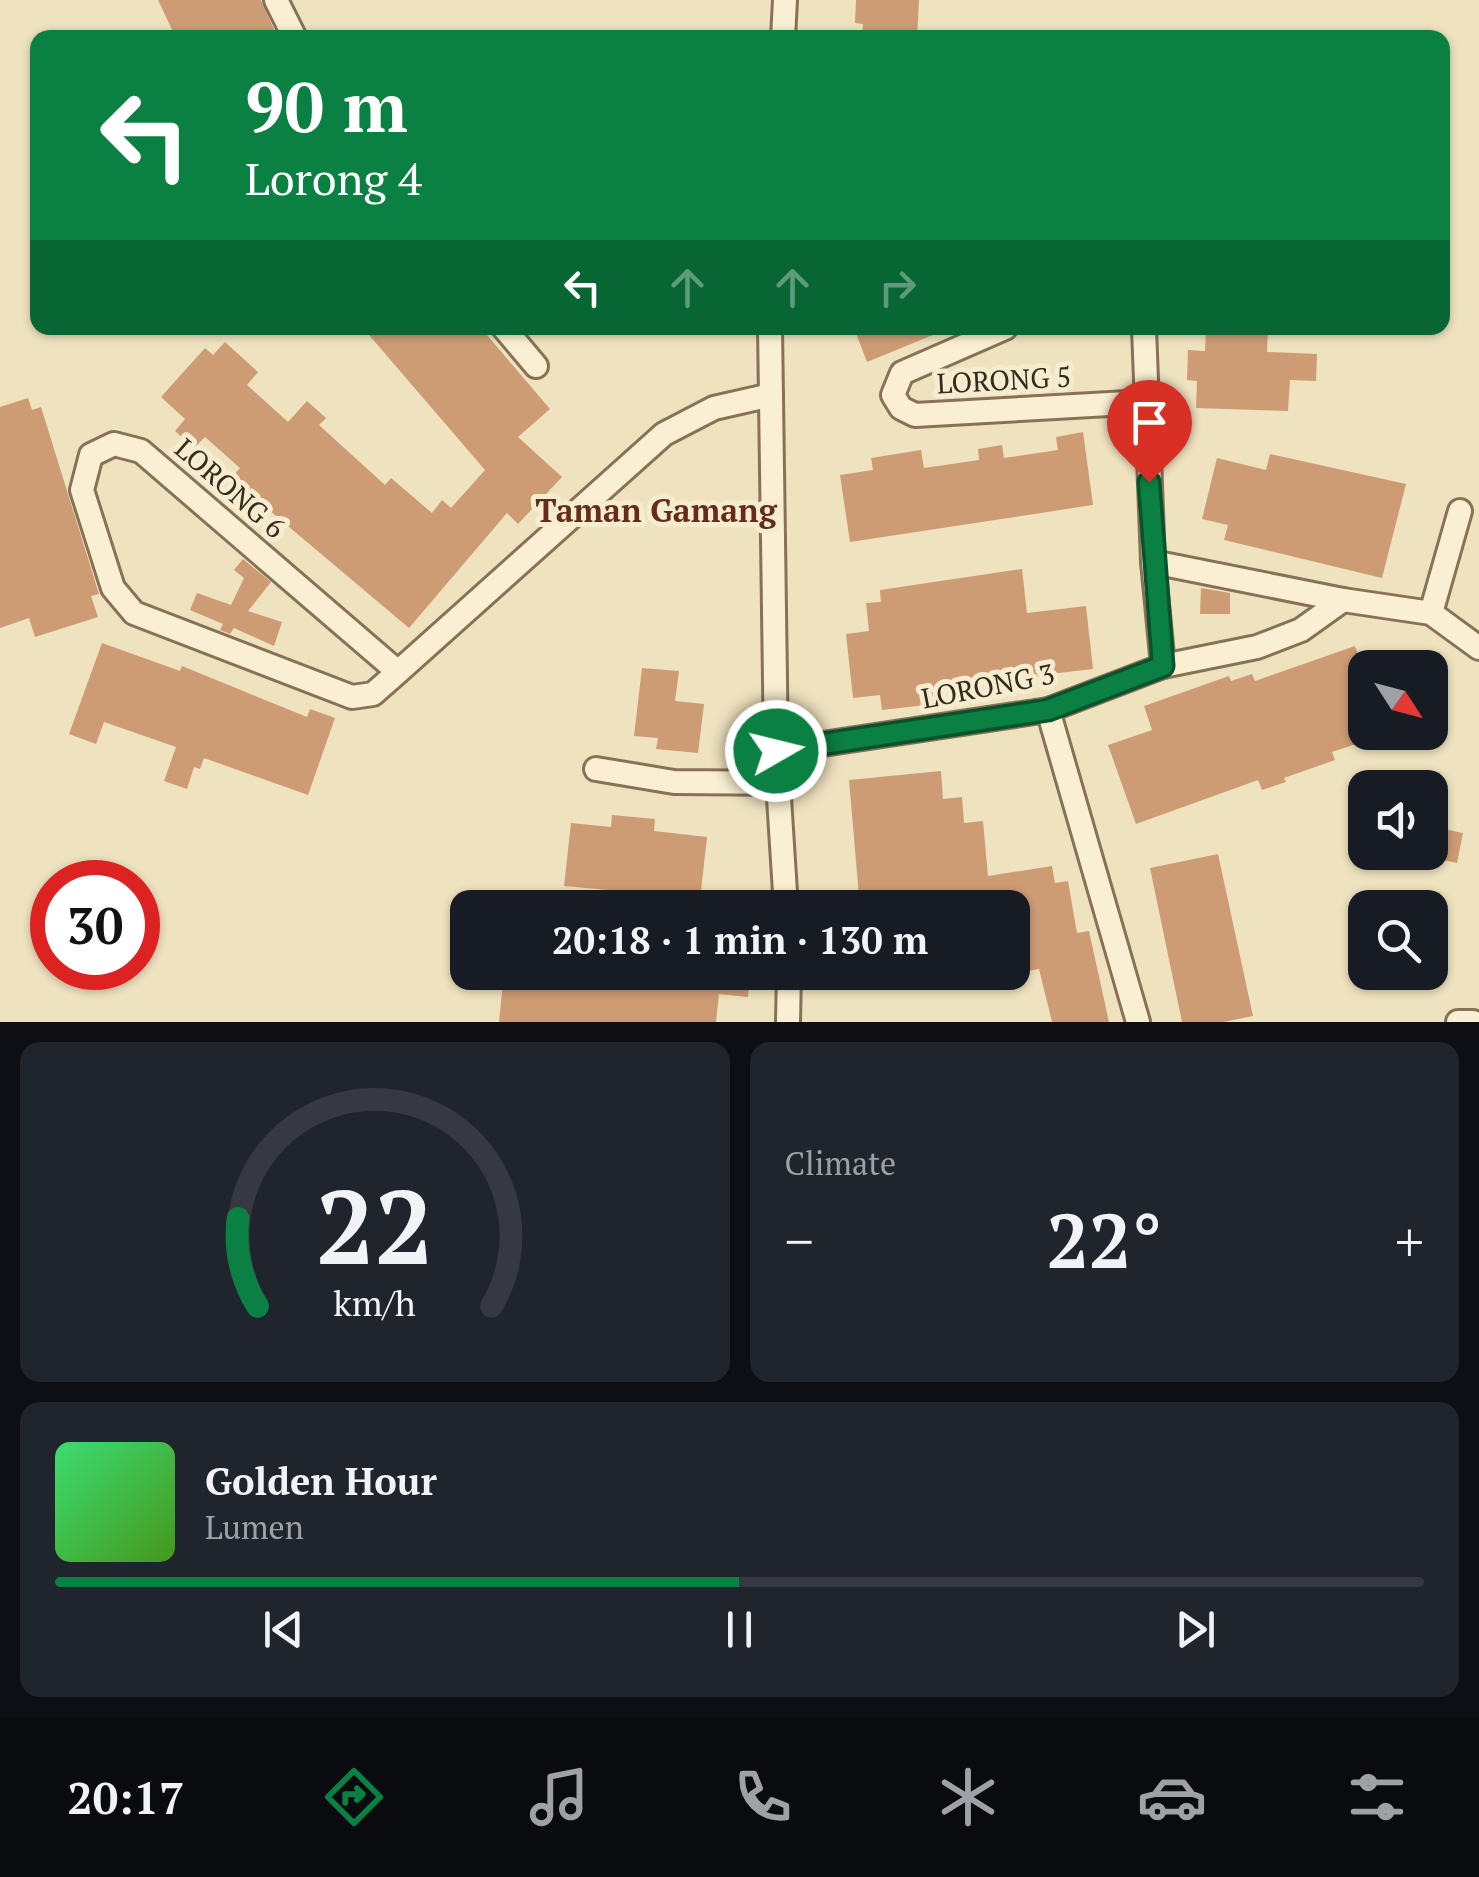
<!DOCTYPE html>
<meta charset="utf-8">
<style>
:root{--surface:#171b24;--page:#20242c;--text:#f1f3f6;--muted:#9ea1a6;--line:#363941;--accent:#0b8043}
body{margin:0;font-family:"PT Serif",serif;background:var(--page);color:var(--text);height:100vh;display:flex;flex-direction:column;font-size:38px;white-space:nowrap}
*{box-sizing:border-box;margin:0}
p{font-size:32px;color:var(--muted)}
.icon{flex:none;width:55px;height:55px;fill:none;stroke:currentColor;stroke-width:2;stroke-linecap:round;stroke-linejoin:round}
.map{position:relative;height:1022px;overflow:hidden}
.sheet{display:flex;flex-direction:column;gap:20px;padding:20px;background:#0d0f14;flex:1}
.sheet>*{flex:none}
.guide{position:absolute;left:30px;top:30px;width:1420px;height:305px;border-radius:20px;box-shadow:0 2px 8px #0004;background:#0b8043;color:#fff;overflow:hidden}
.needle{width:65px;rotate:126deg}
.buttons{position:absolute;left:1348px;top:650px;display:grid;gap:20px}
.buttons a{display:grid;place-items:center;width:100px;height:100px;border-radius:20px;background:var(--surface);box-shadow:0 2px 8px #0004;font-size:50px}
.speed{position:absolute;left:30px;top:860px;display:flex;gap:20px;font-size:50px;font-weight:700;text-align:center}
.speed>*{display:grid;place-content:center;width:130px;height:130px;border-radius:50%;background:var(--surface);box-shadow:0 2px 8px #0004;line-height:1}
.speed .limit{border:15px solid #d22;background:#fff;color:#111}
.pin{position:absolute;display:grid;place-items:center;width:85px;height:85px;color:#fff;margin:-102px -42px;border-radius:50% 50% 50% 0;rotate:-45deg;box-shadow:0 0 10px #0007}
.pin .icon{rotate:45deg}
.me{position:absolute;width:110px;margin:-55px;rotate:82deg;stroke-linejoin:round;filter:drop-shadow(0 0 8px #0008)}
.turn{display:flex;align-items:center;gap:35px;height:210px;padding:0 50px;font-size:45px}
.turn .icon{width:130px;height:130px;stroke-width:2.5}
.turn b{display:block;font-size:70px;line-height:85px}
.lanes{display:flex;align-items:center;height:95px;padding:0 50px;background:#0003;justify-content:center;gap:50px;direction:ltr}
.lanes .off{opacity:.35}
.big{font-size:75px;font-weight:700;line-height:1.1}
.sheet .card{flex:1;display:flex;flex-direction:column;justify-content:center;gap:15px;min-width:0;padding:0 35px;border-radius:20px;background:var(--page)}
.sheet .dial{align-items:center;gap:0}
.dial svg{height:260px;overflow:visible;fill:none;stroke:var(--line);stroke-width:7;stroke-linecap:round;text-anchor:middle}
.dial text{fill:var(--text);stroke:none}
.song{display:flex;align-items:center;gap:30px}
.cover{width:120px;height:120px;border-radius:15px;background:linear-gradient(135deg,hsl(140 70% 55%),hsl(100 70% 35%))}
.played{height:10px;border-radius:5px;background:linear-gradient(90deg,var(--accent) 50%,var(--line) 50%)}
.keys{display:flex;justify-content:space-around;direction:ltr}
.heat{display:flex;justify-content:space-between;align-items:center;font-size:55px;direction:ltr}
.sheet .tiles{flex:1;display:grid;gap:20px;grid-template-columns:1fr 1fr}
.card:last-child{grid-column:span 2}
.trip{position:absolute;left:450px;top:890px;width:580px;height:100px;border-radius:20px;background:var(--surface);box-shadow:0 2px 8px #0004;font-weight:700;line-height:100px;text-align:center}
.menu{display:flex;height:160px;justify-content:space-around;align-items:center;background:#090b0e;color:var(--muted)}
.menu .icon{width:70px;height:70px}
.menu .on{color:var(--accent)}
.menu b{font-size:45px;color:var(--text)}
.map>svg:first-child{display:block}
</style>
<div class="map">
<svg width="1479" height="1022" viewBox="0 0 1479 1022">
<rect width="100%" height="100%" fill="#efe2bf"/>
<g fill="#ce9c74">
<polygon points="158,0 261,0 278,38 176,38"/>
<polygon points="856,0 919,0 917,38 862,38 863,24 855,23"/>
<polygon points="363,328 481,328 550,409 518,437 562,477 518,524 507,513 409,628 231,478 240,468 205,437 194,448 175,431 185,419 161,397 205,348 213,355 225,342 258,372 247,385 288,422 307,401 326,418 319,425 385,485 391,478 432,513 442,500 451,508 485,470"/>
<polygon points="854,328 950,328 867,362"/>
<polygon points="1206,328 1268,328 1267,352 1317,354 1316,381 1290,380 1288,411 1196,408 1197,381 1187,380 1188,350 1205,351"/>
<polygon points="28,398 32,410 41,407 99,594 91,596 98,617 35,637 29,618 0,628 0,407"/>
<polygon points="1083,432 1093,505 850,542 840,475 873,470 871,458 921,450 924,468 979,460 978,449 1002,445 1004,458 1058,450 1056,437"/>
<polygon points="1270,454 1406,484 1382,578 1224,540 1228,525 1202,519 1217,458 1266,470"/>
<polygon points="243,559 271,582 248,611 282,622 274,646 234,628 230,634 220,630 223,624 190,610 197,593 231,605 244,578 234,570"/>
<polygon points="1022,569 1027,613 1086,606 1093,669 941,687 943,703 882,710 880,695 853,698 846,634 869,631 866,603 881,602 880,590"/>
<polygon points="1201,588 1230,593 1230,614 1200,614"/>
<polygon points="102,643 180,671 182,666 307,717 310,709 335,718 308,795 204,758 200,769 194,767 187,789 164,781 176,747 104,722 96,744 69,734"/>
<polygon points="1355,646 1359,657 1365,655 1365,741 1332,752 1335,760 1284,778 1286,782 1262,790 1258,780 1136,824 1108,745 1152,730 1144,706 1229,676 1231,681 1252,674 1255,681"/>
<polygon points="642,668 679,671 675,701 704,704 698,753 656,749 658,738 634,736"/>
<polygon points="941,771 943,799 962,797 964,823 983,821 988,876 1052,866 1055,883 1068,881 1077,933 1089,931 1109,1022 1052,1022 1039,969 1017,973 1012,908 860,908 849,780"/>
<polygon points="612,815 655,819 654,831 707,837 700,900 646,894 644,908 617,908 619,891 564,886 571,823 611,827"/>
<polygon points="1430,826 1463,833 1457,863 1430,857"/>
<polygon points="1218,854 1253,1016 1224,1022 1182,1022 1150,868"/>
<polygon points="504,972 750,972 748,997 719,994 716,1022 499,1022"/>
</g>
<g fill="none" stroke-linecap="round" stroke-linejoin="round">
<g stroke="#887257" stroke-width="28">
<g id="minor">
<polyline points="276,0 295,38"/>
<polyline points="783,38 785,0"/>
<polyline points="504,328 536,366"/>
<polyline points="770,328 776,751 786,908"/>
<polyline points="1005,328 902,373 893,395 901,408 915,415 1145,402"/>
<polyline points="1144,328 1153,562 1163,666"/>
<polyline points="1153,562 1343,600"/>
<polyline points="1431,613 1460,511"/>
<polyline points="398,672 141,451 114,444 91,455 82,490 113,588 134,613 352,697 373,694 398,672 664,434 714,408 771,395"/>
<polyline points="1048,710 1138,1022"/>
<polyline points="776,751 1048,710 1163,666 1257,647 1301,630 1343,600 1431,613 1479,648"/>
<polyline points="596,769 674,782 778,783"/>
<polyline points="788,1022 789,972"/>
<polyline points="1458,1022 1473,1022"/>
</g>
</g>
<use href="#minor" stroke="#faefd2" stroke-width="22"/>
</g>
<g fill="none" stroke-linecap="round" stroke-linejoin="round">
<g stroke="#07532c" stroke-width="25">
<polyline id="route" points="776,751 1048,710 1163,666 1149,482"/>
</g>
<use href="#route" stroke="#0b8043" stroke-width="18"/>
</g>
<g text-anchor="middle" stroke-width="10" stroke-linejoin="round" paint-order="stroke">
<g font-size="28" fill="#372a1c" stroke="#f6eccf">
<text transform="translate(1004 380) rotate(-3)" y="10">LORONG 5</text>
<text transform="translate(230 488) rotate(41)" y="10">LORONG 6</text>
<text transform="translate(988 686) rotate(-11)" y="10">LORONG 3</text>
</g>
<g font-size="32" font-weight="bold" fill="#652c1a" stroke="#f6eccf">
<text x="656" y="522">Taman Gamang</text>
</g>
</g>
</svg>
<div class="buttons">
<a><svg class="needle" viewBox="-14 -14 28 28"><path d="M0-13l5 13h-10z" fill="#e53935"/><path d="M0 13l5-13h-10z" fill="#9ea1a6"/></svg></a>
<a><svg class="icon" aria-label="sound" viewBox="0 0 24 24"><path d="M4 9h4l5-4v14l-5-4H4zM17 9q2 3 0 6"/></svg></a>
<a><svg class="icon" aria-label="search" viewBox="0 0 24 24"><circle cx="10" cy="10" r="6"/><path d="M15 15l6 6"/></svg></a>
</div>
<div class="speed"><div class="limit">30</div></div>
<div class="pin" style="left:1149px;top:482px;background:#d93025"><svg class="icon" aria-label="arrive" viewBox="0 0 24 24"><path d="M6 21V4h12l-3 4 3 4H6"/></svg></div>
<svg class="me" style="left:776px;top:751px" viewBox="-20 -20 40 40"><circle r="17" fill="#0b8043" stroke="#fff" stroke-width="3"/><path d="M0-11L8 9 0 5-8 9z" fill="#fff"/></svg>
<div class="trip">20:18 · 1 min · 130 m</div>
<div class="guide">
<div class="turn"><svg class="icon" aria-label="left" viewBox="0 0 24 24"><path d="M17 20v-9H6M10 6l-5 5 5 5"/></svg><div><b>90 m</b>Lorong 4</div></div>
<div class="lanes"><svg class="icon" aria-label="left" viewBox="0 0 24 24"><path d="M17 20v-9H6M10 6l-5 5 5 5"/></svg><svg class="icon off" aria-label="ahead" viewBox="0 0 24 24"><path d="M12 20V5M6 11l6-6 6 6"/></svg><svg class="icon off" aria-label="ahead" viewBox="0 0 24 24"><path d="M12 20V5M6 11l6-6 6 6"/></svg><svg class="icon off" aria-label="right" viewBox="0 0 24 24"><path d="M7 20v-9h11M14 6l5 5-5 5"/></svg></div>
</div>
</div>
<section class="sheet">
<div class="tiles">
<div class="card dial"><svg viewBox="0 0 100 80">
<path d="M14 69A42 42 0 1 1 86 69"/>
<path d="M14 69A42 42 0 0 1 8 42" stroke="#0b8043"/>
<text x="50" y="56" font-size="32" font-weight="700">22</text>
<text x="50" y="72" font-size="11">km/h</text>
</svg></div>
<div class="card"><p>Climate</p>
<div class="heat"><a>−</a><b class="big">22°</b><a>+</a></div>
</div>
<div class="card">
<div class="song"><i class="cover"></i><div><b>Golden Hour</b><p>Lumen</p></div></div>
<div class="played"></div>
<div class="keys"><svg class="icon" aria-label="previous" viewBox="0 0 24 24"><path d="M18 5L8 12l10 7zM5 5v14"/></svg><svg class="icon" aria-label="pause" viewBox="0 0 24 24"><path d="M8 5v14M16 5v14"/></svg><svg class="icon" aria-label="next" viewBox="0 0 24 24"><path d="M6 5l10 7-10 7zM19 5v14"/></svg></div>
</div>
</div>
</section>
<nav class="menu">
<b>20:17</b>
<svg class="icon on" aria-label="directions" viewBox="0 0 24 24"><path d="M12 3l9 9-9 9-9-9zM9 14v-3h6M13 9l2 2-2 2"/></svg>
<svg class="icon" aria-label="music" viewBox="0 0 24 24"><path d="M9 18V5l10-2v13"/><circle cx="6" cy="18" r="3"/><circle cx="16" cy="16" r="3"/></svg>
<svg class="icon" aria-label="phone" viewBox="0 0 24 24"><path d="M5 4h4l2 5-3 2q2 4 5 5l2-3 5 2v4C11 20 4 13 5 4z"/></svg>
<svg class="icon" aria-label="climate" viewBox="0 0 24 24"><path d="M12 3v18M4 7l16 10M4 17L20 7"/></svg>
<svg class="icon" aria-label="car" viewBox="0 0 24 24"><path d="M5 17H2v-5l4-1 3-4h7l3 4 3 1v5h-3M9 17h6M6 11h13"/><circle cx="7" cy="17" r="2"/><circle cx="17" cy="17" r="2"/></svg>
<svg class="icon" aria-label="filters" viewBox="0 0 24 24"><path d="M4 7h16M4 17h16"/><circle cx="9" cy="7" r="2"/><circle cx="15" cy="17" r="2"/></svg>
</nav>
